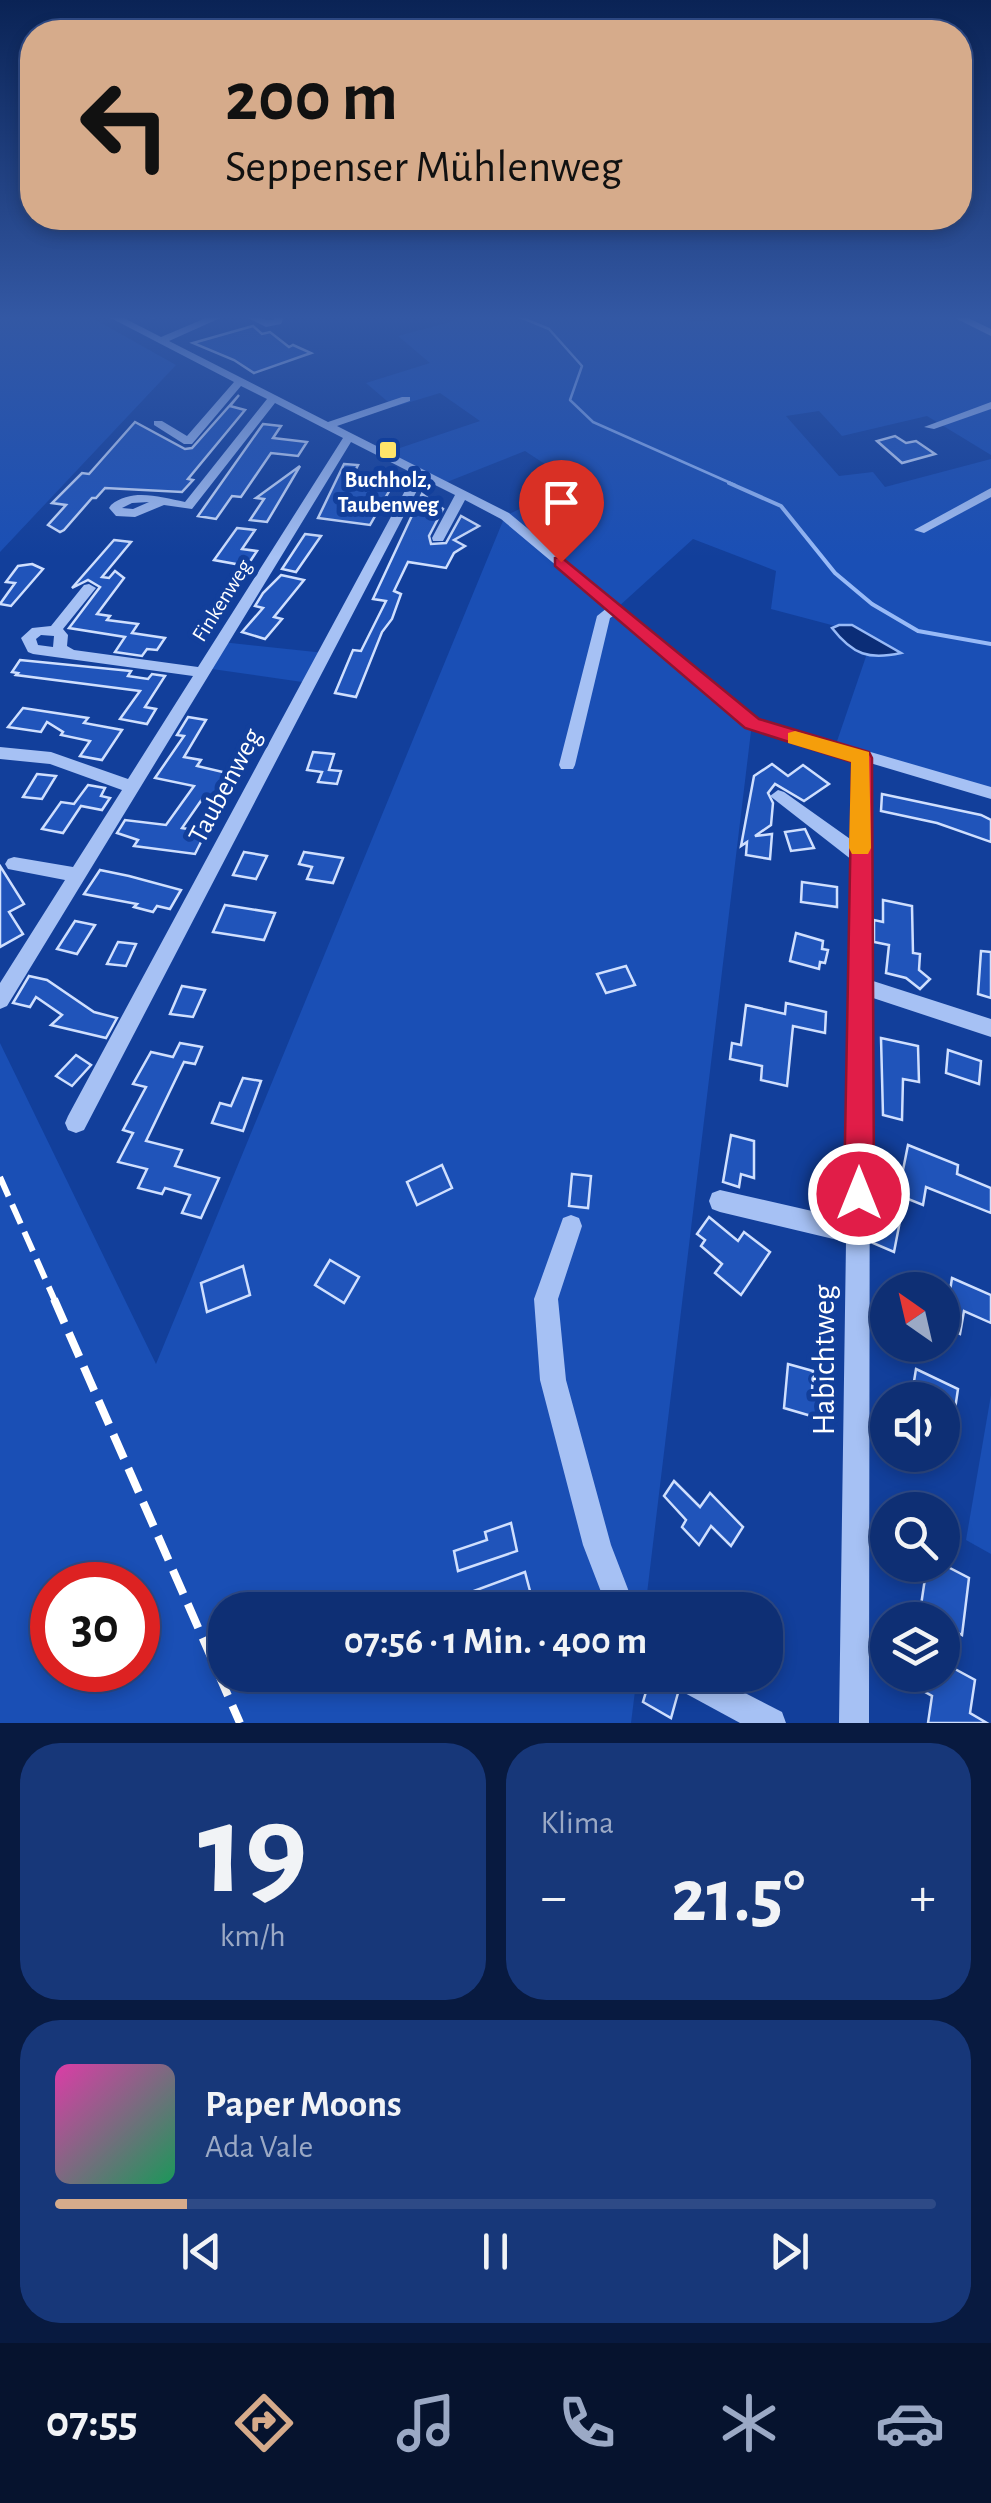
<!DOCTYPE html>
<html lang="de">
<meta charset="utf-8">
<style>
:root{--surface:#0e2f74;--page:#173779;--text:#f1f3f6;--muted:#9ba9c5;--line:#2e4a86;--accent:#d6ab8b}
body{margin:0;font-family:"Alegreya Sans",sans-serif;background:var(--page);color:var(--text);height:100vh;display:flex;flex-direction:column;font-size:38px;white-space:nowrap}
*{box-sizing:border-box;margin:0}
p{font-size:32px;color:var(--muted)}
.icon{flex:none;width:55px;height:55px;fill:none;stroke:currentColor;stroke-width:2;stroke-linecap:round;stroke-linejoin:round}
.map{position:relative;height:1723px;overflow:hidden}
.side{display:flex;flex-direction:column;gap:20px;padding:20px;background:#081a40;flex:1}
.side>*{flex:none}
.banner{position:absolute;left:20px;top:20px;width:952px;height:210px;border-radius:40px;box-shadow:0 5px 15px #0003,0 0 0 2px var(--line);background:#d6ab8b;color:#111;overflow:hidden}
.needle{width:65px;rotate:326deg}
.controls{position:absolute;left:870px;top:1272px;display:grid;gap:20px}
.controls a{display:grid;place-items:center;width:90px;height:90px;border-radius:50%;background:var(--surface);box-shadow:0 5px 15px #0003,0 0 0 2px var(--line);font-size:50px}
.speed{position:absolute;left:30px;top:1562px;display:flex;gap:20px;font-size:50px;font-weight:700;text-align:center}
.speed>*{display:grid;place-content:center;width:130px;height:130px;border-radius:50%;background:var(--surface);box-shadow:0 5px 15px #0003,0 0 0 2px var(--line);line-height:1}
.speed .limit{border:15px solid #d22;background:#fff;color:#111}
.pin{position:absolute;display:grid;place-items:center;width:85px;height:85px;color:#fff;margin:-102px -42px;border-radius:50% 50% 50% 0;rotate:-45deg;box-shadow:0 0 10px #0007}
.pin .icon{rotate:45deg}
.me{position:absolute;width:110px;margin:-55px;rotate:0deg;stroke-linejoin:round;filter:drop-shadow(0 0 8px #0008)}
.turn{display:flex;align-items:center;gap:35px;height:210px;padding:0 40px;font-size:45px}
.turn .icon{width:130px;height:130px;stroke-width:2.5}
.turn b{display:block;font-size:70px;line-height:85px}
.big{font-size:75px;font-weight:700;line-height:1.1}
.side .card{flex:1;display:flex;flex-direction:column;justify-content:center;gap:15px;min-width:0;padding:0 35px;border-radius:40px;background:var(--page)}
.side .dial{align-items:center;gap:0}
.dial b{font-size:130px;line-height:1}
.song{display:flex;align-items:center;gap:30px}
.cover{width:120px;height:120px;border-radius:15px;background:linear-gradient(135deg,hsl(320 70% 55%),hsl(150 70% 35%))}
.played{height:10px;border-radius:5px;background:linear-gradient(90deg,var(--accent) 15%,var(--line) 15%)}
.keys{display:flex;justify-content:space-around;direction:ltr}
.heat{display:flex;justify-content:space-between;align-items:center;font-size:55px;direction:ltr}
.side .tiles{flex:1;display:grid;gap:20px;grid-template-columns:1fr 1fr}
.card:last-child{grid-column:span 2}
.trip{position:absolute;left:208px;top:1592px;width:575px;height:100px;border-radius:40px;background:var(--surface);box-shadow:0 5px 15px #0003,0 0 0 2px var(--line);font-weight:700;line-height:100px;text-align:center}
.dock{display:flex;height:160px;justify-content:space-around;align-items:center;background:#06132e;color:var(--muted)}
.dock .icon{width:70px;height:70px}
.dock .active{color:var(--accent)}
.dock b{font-size:45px;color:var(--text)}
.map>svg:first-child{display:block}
</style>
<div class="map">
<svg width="991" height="1723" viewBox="0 0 991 1723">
<rect width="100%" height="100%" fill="#123f9b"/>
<g fill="#1a4fb5" fill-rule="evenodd">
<polygon points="0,315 87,315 176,365 0,552"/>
<path d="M445,315H685L689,322L717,320L715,315H991V455L927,416L842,436L819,411L786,416L839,476L873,472L885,487L991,459V793L834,750L873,636L771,609L776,571L693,539L617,608L752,723L645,1610H225V1675H637L631,1723H0V1043L156,1364L505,516L574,483L525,451L442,484L382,454L480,421L440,393L394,407L366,383L430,363L398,336L454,321ZM52,1585H138V1670H52Z"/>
<polygon points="222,642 325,653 309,683 205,668"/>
<polygon points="991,1395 991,1554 966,1540"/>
</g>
<path fill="#0b2d77" stroke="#98baf7" stroke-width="2.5" d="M839,625H852L901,653C869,660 853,655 832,628Z"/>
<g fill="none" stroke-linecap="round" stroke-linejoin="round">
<polyline stroke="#98baf7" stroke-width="2.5" points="515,315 549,329 582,366 570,400 593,422 735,485"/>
<polyline stroke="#98baf7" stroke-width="4" points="729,483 781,506 835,573 872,604 918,631 991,644"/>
</g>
<g fill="#2054ba" stroke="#cfdffe" stroke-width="2.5">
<polygon points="253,326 262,334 270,332 289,347 293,345 311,353 254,373 234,360 193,343"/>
<polygon points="239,395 230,406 245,410 188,479 193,480 182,492 105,488 96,498 92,498 64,530 60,532 48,525 66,505 52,503 82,473 89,474 135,422 185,449 192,448"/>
<polygon points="263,424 281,426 273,438 307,442 298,456 271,453 241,497 232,496 216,519 198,516"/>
<polygon points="895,436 906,443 916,441 935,454 902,463 877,441"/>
<polygon points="344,464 358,465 350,481 392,486 370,525 318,518"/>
<polygon points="300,466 267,522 250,520 264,499 256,498"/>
<polygon points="422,494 443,509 429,536 431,544 446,543 461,516 479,526 454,540 465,546 454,553 446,568 408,562 394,591 401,594 392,619 382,632 356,697 335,693 353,650 361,651 386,601 373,599"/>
<polygon points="237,528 255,530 242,549 257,551 247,566 214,560"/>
<polygon points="305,534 321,536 296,572 282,569"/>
<polygon points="114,540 131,542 102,577 109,578 115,571 124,578 97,614 110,616 107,620 138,624 132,633 165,638 157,650 147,649 142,656 115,652 125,637 69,628 100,587 88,580 72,588"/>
<polygon points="32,564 43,569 11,606 0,604 15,583 6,582 18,566"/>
<polygon points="281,575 304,580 274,617 282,619 265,639 242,632 263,608 255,606 263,593"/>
<polygon points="20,660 131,671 128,676 148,679 152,674 165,676 145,707 156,709 147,724 120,719 140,691 16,675 18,673 12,672"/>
<polygon points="23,708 88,718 84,723 122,730 102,760 80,756 90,741 61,735 63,732 47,722 41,732 8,727"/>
<polygon points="188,717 206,720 184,757 201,760 197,766 240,776 231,789 221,787 214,797 205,795 182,828 206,832 195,854 134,846 138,840 117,833 125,820 166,825 194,786 155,778 184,736 177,735"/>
<polygon points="313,752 334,754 329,770 341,771 337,784 318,782 322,772 307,770"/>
<polygon points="772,764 788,776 803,765 829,784 804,801 775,784 768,793 773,803 771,825 755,836 772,834 770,859 746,855 747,842 741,846 754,776"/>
<polygon points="37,774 56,776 42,799 23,797"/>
<polygon points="88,785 105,788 101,796 110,798 102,810 81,806 63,833 42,829 61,802 74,804"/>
<polygon points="882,794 981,815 991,820 991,842 937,823 881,811"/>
<polygon points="805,829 814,848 791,851 785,832"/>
<polygon points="244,852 267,856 256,879 233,875"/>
<polygon points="304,852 343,858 333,883 307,879 312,867 299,864"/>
<polygon points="0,866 24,904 9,912 23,934 0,947"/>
<polygon points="100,870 129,876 181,890 170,909 157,906 153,912 134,907 137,904 84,894"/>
<polygon points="802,882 837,887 837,907 801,902"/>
<polygon points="883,900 912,906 913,953 920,954 919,970 930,979 920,989 906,978 886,973 889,945 874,942 874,920 883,922"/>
<polygon points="225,905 275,913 264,940 213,932"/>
<polygon points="75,921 95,925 77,954 57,949"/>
<polygon points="796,933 823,941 822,949 828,950 825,963 820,962 819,969 790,961"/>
<polygon points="118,942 136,944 126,966 107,964"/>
<polygon points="981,951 991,952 991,998 978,994"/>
<polygon points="626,966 635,985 606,993 597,974"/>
<polygon points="29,976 47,980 94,1012 117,1018 106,1038 51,1025 62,1015 36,997 30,1007 13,1003"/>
<polygon points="182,986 205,990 193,1017 170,1014"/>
<polygon points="786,1003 826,1012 825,1033 793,1026 787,1086 761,1080 762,1066 730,1059 732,1043 741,1045 746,1005 785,1014"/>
<polygon points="881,1038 918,1046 919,1082 903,1079 902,1120 883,1115"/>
<polygon points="180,1043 202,1047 195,1064 184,1062 146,1141 182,1150 175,1166 219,1178 201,1218 182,1213 190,1195 165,1188 162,1194 138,1188 147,1169 118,1162 133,1133 123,1130 146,1087 133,1084 151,1052 173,1057"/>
<polygon points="948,1050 981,1061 979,1084 946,1073"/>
<polygon points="76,1055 91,1065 72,1086 56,1076"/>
<polygon points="243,1078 261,1081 243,1131 212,1123 220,1103 231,1106"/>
<polygon points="731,1135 754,1141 754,1178 741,1174 739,1187 723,1182"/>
<polygon points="908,1145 958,1165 957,1174 991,1188 991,1213 926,1187 923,1205 898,1195"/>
<polygon points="442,1165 452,1188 417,1205 407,1182"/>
<polygon points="572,1174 591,1176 588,1208 569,1206"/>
<polygon points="873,1204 901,1216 894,1252 873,1243 877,1227 873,1225"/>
<polygon points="709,1217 738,1241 744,1232 770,1252 741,1295 715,1273 722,1264 701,1246 705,1240 697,1234"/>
<polygon points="330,1260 359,1277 344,1303 315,1285"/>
<polygon points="243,1266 250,1295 207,1312 201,1283"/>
<polygon points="952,1278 991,1295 991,1323 964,1311 960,1334 942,1326 942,1302 948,1304"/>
<polygon points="788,1364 813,1371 812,1391 827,1395 825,1420 784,1408"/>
<polygon points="916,1369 958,1389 950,1443 942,1443 942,1400 911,1400"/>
<polygon points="674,1481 700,1507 710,1493 743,1527 731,1546 711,1526 699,1545 682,1527 686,1520 664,1496"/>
<polygon points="511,1523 517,1551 458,1571 454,1551 487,1540 485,1532"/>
<polygon points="927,1565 944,1565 969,1578 962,1635 942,1624 942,1620 920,1612"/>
<polygon points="525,1572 535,1610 455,1610 452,1599"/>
<polygon points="942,1662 975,1680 970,1713 987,1723 928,1723 932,1696 895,1675 942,1675"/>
<polygon points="651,1675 662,1677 668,1688 678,1693 671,1718 643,1702"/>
</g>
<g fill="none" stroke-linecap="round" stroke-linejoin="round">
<g fill="#a6c1f4" fill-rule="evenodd">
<path d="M105,315H118L161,337L213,315H227L169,341L328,422L402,397H410V401L337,426L509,513L757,719L991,787V799L870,763V980L991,1019V1037L870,997L869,1723H839L846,1242L720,1212L712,1209L709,1201L712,1193L720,1190L847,1219L852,860L770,796L778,790L784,792L853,841L854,759L747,727L615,615L610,618L575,765L573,769H561L559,765L597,616L607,608L501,519L465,500L443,541H433L432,538L455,495L423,479L84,1130L76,1133L68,1130L65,1123L68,1116L414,474L351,442L7,1006L0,1009V983L65,880L8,869L5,864L8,859L14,857L73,867L122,790L50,764L0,759V747L51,752L128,779L193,676L33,654L28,652L21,638L32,628L51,626L84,585L89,584L96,588L63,629L68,635L67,646L74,650L198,667L343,438L275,403L192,509L164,505L135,517L116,516L109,508L111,505C132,488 160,497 185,502L267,399L241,386L192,444H184L154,425V421H162L187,436L234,382ZM149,502L133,509L122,508L132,503ZM41,635L54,636L53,647L38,645L36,639Z"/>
<polygon points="146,315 157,315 158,316 153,319"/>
<path d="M242,315C254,315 264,321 274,320L275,315H285L281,324L266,327Z"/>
<polygon points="949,315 962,315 991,329 991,336"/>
<polygon points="991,402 991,409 934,429 924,427"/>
<polygon points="991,488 991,497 924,533 914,530"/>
<polygon points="571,1215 579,1218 582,1226 558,1299 566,1380 611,1545 636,1610 608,1610 583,1545 540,1380 534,1299 563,1218"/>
<polygon points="665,1675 710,1675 782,1712 786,1723 740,1723 670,1685"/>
</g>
<polyline stroke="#fff" stroke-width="6" stroke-dasharray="21 9" stroke-linecap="butt" points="0,1177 55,1301"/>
<polyline stroke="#fff" stroke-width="8" stroke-dasharray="26 11" stroke-linecap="butt" points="54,1299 240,1723"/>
</g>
<linearGradient id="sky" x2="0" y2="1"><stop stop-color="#0a2355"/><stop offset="0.57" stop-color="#3358a4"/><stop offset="1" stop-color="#3358a4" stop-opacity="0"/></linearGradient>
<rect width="991" height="557" fill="url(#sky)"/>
<polygon fill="#e11d48" stroke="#92132f" stroke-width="2.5" points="561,557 759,719 869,752 872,758 874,1194 869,1204 859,1208 849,1204 844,1194 852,762 745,728 555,566 555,558"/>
<polygon fill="#f59e0b" points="795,731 869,752 871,848 868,854 852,854 849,848 851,762 788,743 788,733"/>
<rect fill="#ffe469" stroke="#123f9b" stroke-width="4" x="378" y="440" width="20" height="20" rx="5"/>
<g text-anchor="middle" stroke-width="10" stroke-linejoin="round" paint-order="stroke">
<g font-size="22" font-weight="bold" fill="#fff" stroke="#123f9b">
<text x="388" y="487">Buchholz,<tspan x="388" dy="25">Taubenweg</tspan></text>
</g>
<g font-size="22" fill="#fff" stroke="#123f9b">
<text transform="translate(221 600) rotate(-58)" y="8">Finkenweg</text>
</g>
<g font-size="28" fill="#fff" stroke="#123f9b">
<text transform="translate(224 785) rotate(-62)" y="10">Taubenweg</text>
</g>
<g font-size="32" fill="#fff" stroke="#123f9b">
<text transform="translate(823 1360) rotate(-90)" y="11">Habichtweg</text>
</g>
</g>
</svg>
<div class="controls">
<a><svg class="needle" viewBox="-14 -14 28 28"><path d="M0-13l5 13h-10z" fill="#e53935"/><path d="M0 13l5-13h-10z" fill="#9ba9c5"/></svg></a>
<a><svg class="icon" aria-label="sound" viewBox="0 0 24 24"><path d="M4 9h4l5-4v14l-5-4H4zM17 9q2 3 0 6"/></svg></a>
<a><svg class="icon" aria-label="search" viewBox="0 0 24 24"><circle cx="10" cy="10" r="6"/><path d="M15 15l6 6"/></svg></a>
<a><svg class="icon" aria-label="layers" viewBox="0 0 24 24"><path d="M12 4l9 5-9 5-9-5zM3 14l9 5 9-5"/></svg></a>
</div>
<div class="speed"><div class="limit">30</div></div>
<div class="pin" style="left:561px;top:562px;background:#d93025"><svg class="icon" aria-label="arrive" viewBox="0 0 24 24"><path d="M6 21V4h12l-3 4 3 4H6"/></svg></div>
<svg class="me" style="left:859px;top:1194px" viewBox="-20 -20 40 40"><circle r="17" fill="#e11d48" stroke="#fff" stroke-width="3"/><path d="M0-11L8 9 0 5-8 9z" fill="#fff"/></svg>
<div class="trip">07:56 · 1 Min. · 400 m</div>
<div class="banner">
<div class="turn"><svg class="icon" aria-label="left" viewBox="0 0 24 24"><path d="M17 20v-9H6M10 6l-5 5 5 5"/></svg><div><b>200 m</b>Seppenser Mühlenweg</div></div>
</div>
</div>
<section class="side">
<div class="tiles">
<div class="card dial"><b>19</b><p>km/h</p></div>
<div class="card"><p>Klima</p>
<div class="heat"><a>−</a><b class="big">21.5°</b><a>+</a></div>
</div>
<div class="card">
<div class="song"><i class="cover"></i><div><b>Paper Moons</b><p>Ada Vale</p></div></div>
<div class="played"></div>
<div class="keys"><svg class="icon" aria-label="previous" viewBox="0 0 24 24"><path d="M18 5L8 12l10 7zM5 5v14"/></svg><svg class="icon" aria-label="pause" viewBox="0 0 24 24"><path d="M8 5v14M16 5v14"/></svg><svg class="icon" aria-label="next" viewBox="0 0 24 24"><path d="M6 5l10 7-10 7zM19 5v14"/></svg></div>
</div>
</div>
</section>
<nav class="dock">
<b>07:55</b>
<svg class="icon active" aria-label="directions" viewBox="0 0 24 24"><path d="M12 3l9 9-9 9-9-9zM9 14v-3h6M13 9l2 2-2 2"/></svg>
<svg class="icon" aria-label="music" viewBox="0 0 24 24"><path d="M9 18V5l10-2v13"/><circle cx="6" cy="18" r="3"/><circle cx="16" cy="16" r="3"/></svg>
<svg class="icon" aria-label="phone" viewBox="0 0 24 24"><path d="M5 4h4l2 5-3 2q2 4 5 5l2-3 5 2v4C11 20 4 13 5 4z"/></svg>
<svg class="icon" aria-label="climate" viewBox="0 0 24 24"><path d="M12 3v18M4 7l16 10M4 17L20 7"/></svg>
<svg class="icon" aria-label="car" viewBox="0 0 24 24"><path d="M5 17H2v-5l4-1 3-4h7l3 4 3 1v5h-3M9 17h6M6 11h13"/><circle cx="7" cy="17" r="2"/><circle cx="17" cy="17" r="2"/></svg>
</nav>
